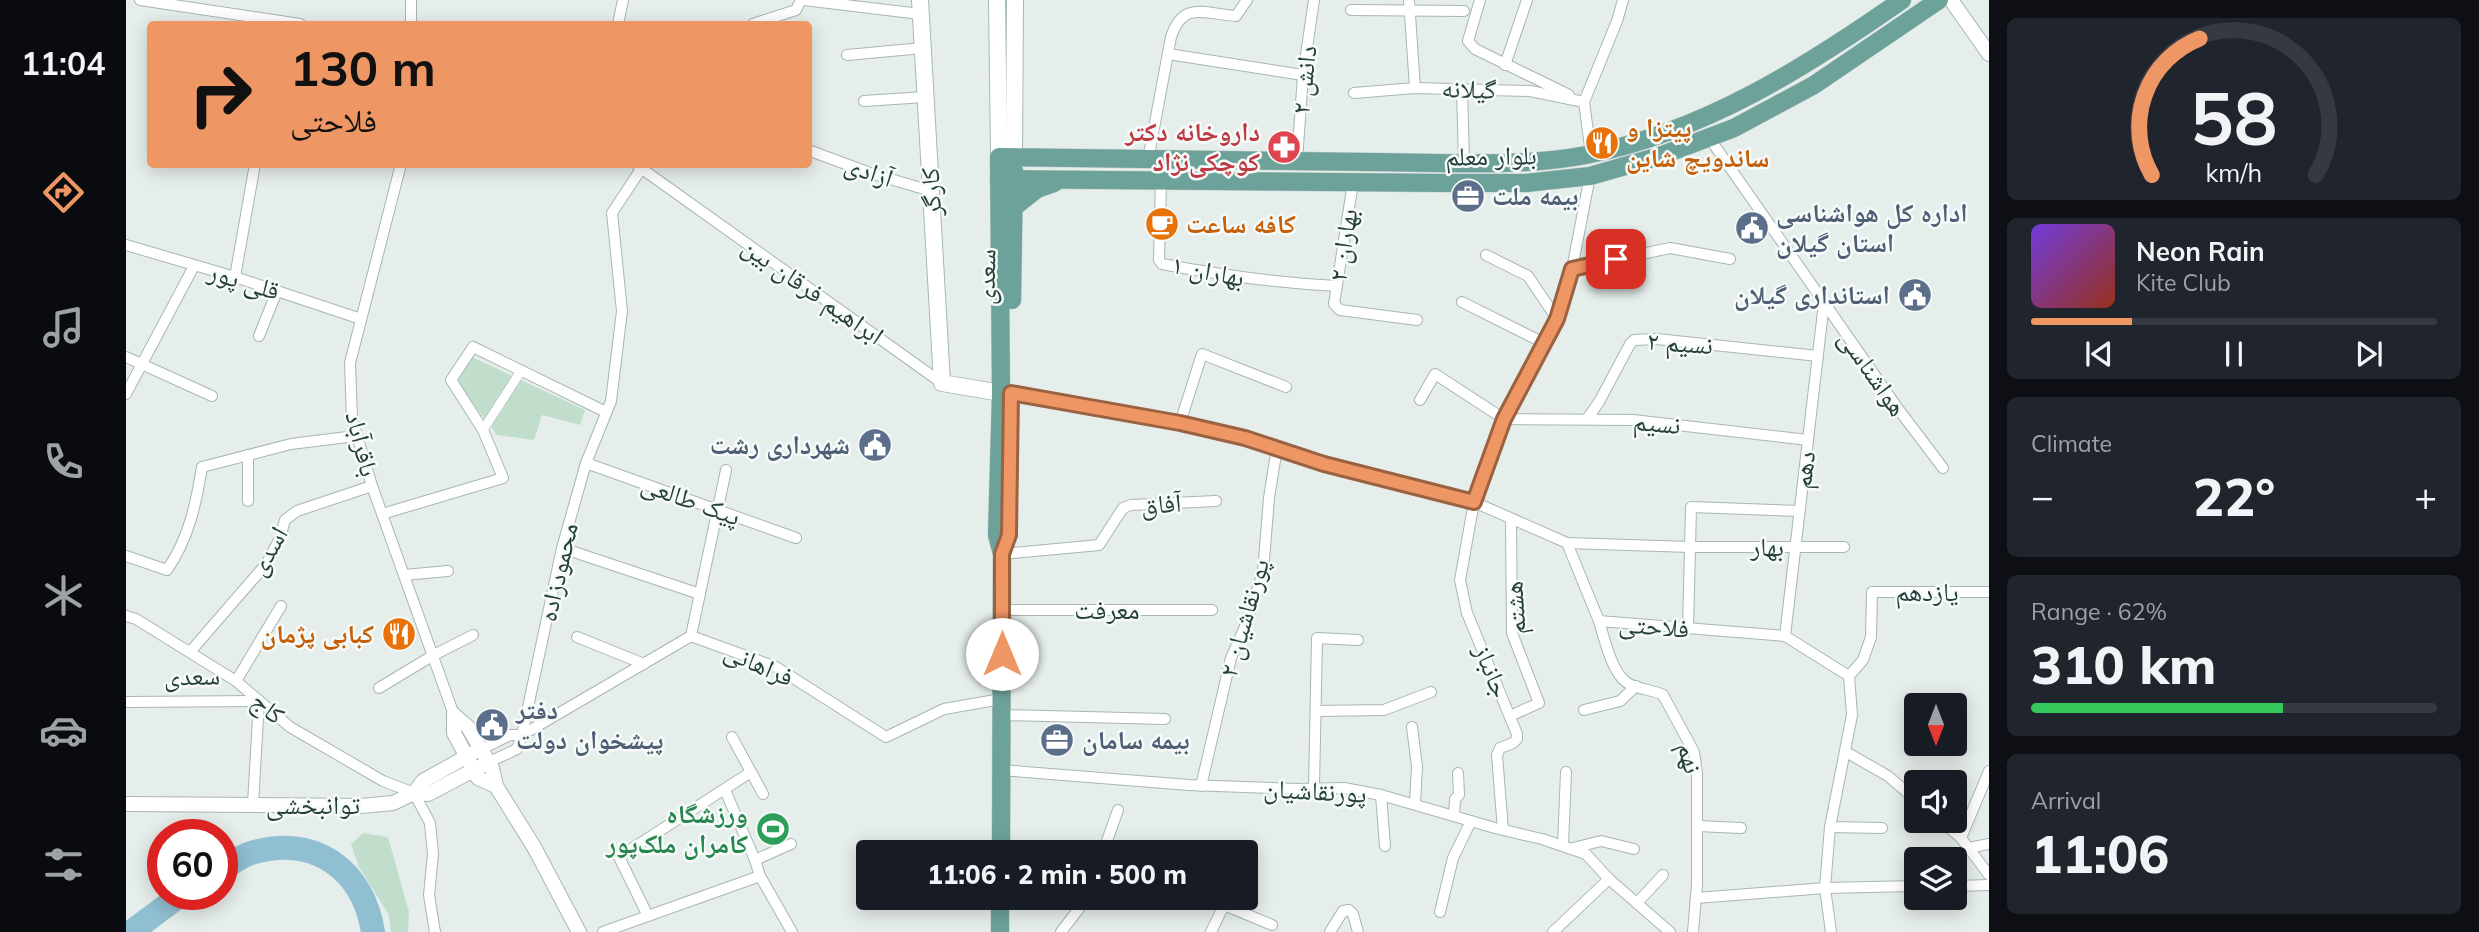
<!DOCTYPE html>
<meta charset="utf-8">
<style>
:root{--surface:#171b24;--page:#20242c;--text:#f1f3f6;--muted:#9ea1a6;--line:#363941;--accent:#ee9664}
body{margin:0;font-family:Mulish,"Noto Naskh Arabic",sans-serif;background:var(--page);color:var(--text);height:100vh;display:flex;flex-direction:column;font-size:26px;white-space:nowrap}
*{box-sizing:border-box;margin:0}
p{font-size:23px;color:var(--muted)}
.icon{flex:none;width:38px;height:38px;fill:none;stroke:currentColor;stroke-width:2;stroke-linecap:round;stroke-linejoin:round}
.map{position:relative;flex:1;overflow:hidden}
.sheet{display:flex;flex-direction:column;gap:18px;padding:18px;background:#0d0f14;width:490px}
.sheet>*{flex:none}
.guide{position:absolute;left:21px;top:21px;width:665px;height:147px;border-radius:7px;box-shadow:0 4px 18px #0003;background:#ee9664;color:#111;overflow:hidden}
.needle{width:46px;rotate:180deg}
.fabs{position:absolute;left:1778px;top:693px;display:grid;gap:14px}
.fabs a{display:grid;place-items:center;width:63px;height:63px;border-radius:7px;background:var(--surface);box-shadow:0 4px 18px #0003;font-size:35px}
.speed{position:absolute;left:21px;top:819px;display:flex;gap:14px;font-size:35px;font-weight:700;text-align:center}
.speed>*{display:grid;place-content:center;width:91px;height:91px;border-radius:50%;background:var(--surface);box-shadow:0 4px 18px #0003;line-height:1}
.speed .limit{border:10px solid #d22;background:#fff;color:#111}
.pin{position:absolute;display:grid;place-items:center;width:60px;height:60px;color:#fff;margin:-30px;border-radius:14px;box-shadow:0 4px 10px #0006}
.me{position:absolute;width:77px;margin:-38px;rotate:0deg;stroke-linejoin:round;filter:drop-shadow(0 0 5px #0008)}
.turn{display:flex;align-items:center;gap:24px;height:147px;padding:0 28px;font-size:32px}
.turn .icon{width:91px;height:91px;stroke-width:2.5}
.turn b{display:block;font-size:49px;line-height:60px}
.big{font-size:52px;font-weight:800;line-height:1.1}
.sheet .card{flex:1;display:flex;flex-direction:column;justify-content:center;gap:10px;min-width:0;padding:0 24px;border-radius:10px;background:var(--page)}
.sheet .dial{align-items:center;gap:0}
.dial svg{height:182px;overflow:visible;fill:none;stroke:var(--line);stroke-width:7;stroke-linecap:round;text-anchor:middle}
.dial text{fill:var(--text);stroke:none}
.song{display:flex;align-items:center;gap:21px}
.cover{width:84px;height:84px;border-radius:10px;background:linear-gradient(135deg,hsl(260 70% 55%),hsl(10 70% 35%))}
.played{height:7px;border-radius:4px;background:linear-gradient(90deg,var(--accent) 25%,var(--line) 25%)}
.keys{display:flex;justify-content:space-around;direction:ltr}
.heat{display:flex;justify-content:space-between;align-items:center;font-size:38px;direction:ltr}
.charge{height:10px;border-radius:5px;background:linear-gradient(90deg,#34c759 62%,var(--line) 0)}
.trip{position:absolute;left:730px;top:840px;width:402px;height:70px;border-radius:7px;background:var(--surface);box-shadow:0 4px 18px #0003;font-weight:800;line-height:70px;text-align:center}
main{display:flex;flex:1;min-height:0}
.tabs{display:flex;flex-direction:column;width:126px;justify-content:space-around;align-items:center;background:#090b0e;color:var(--muted)}
.tabs .icon{width:49px;height:49px}
.tabs .on{color:var(--accent)}
.tabs b{font-size:32px;color:var(--text)}
.map>svg:first-child{display:block}
</style>
<main>
<nav class="tabs">
<b>11:04</b>
<svg class="icon on" aria-label="directions" viewBox="0 0 24 24"><path d="M12 3l9 9-9 9-9-9zM9 14v-3h6M13 9l2 2-2 2"/></svg>
<svg class="icon" aria-label="music" viewBox="0 0 24 24"><path d="M9 18V5l10-2v13"/><circle cx="6" cy="18" r="3"/><circle cx="16" cy="16" r="3"/></svg>
<svg class="icon" aria-label="phone" viewBox="0 0 24 24"><path d="M5 4h4l2 5-3 2q2 4 5 5l2-3 5 2v4C11 20 4 13 5 4z"/></svg>
<svg class="icon" aria-label="climate" viewBox="0 0 24 24"><path d="M12 3v18M4 7l16 10M4 17L20 7"/></svg>
<svg class="icon" aria-label="car" viewBox="0 0 24 24"><path d="M5 17H2v-5l4-1 3-4h7l3 4 3 1v5h-3M9 17h6M6 11h13"/><circle cx="7" cy="17" r="2"/><circle cx="17" cy="17" r="2"/></svg>
<svg class="icon" aria-label="filters" viewBox="0 0 24 24"><path d="M4 7h16M4 17h16"/><circle cx="9" cy="7" r="2"/><circle cx="15" cy="17" r="2"/></svg>
</nav>
<div class="map">
<svg width="1863" height="932" viewBox="0 0 1863 932">
<rect width="100%" height="100%" fill="#e6eeeb"/>
<g fill="#c0decb">
<polygon points="346,357 459,410 454,425 416,415 408,440 371,435 331,383"/>
<polygon points="237,833 262,837 283,912 282,932 265,932 263,915 233,867 225,844"/>
</g>
<g fill="none" stroke-linecap="round" stroke-linejoin="round">
<g stroke="#90bfd1" stroke-width="24">
<path d="M96,869C105,864 115,856 125,853C188,834 237,869 247,932"/>
<polyline points="5,932 56,894"/>
</g>
<g stroke="#a8b6b3" stroke-width="10">
<polyline id="pedestrian" points="357,430 395,371"/>
</g>
<g stroke="#a8b6b3" stroke-width="12">
<g id="minor">
<polyline points="14,0 174,24"/>
<polyline points="285,0 285,24"/>
<polyline points="678,0 794,14"/>
<polyline points="1283,0 1289,88"/>
<polyline points="1354,0 1342,41 1349,49 1443,95"/>
<polyline points="1225,10 1338,11"/>
<polyline points="492,24 497,0"/>
<polyline points="627,24 670,10 675,0"/>
<polyline points="1042,54 1177,75"/>
<polyline points="721,55 797,48"/>
<polyline points="1379,65 1401,0"/>
<polyline points="1336,89 1338,162"/>
<polyline points="1228,93 1289,88 1404,91 1458,102"/>
<polyline points="738,101 799,97"/>
<polyline points="1584,139 1773,410 1817,468"/>
<polyline points="682,150 744,173 805,191"/>
<polyline points="1465,154 1458,102 1491,21 1497,0"/>
<path d="M1022,160L1045,37C1057,0 1079,14 1110,16L1121,0"/>
<polyline points="1171,161 1177,75 1188,0"/>
<polyline points="275,164 224,363 226,419 246,486 328,715"/>
<polyline points="512,166 816,383"/>
<path d="M1035,181L1033,260L1036,264C1094,275 1152,283 1211,286"/>
<polyline points="1227,183 1208,304 1214,310 1291,320"/>
<polyline points="0,245 109,277 235,319"/>
<polyline points="1360,255 1402,276 1431,319"/>
<polyline points="1446,269 1544,248 1604,259"/>
<polyline points="109,277 129,164"/>
<polyline points="1336,302 1418,343"/>
<polyline points="133,336 151,291"/>
<polyline points="0,357 86,396"/>
<polyline points="885,393 1054,423 1119,438 1198,464 1348,502 1441,543 1473,621 1659,636 1723,676 1726,715 1704,827 1699,888 1705,932"/>
<polyline points="0,394 68,266"/>
<polyline points="1294,400 1309,374 1378,419 1507,420 1682,440"/>
<polyline points="1461,419 1473,402 1504,344 1508,340 1531,339 1692,356"/>
<polyline points="1054,423 1076,354 1160,387"/>
<polyline points="122,455 122,501"/>
<polyline points="460,463 670,538"/>
<polyline points="256,514 377,478 357,430 325,380 347,347 480,412"/>
<polyline points="1441,543 1564,547 1718,547"/>
<polyline points="436,548 574,594"/>
<polyline points="876,554 973,545 997,508 1005,505 1090,501"/>
<path d="M0,556L41,570C63,538 70,504 76,467L165,444L229,436"/>
<polyline points="278,575 322,571"/>
<polyline points="876,610 1086,610"/>
<polyline points="0,616 10,619 110,681 164,727 257,781 288,793 304,823 307,854 303,895 309,932"/>
<path d="M1473,621C1478,638 1486,672 1500,682C1511,690 1526,689 1537,695L1568,752L1571,773V884L1567,932"/>
<polyline points="1562,629 1565,507 1673,511"/>
<polyline points="565,636 650,667 760,737 818,709 875,699"/>
<polyline points="565,636 600,470"/>
<polyline points="1659,636 1698,303"/>
<polyline points="451,637 518,664"/>
<polyline points="64,652 141,563 154,538 159,520 171,511 246,486"/>
<polyline points="1723,676 1737,660 1745,637 1746,592 1863,592"/>
<polyline points="110,681 155,606"/>
<polyline points="253,688 306,656 347,635"/>
<polyline points="0,702 133,701"/>
<polyline points="1458,710 1494,701 1510,686"/>
<polyline points="1190,711 1258,710 1305,692"/>
<polyline points="875,715 1039,719"/>
<polyline points="1384,716 1413,703 1386,633 1385,519"/>
<polyline points="1286,727 1291,766 1289,804"/>
<polyline points="606,737 637,794"/>
<polyline points="356,749 384,735 396,735 565,636"/>
<polyline points="1720,752 1762,776 1790,800"/>
<polyline points="363,762 391,749 396,735 436,548 460,463 485,401 496,311 486,213 515,169"/>
<polyline points="875,770 1063,785 1172,789 1218,788 1255,795 1369,828 1416,839 1460,854 1483,879 1544,932"/>
<polyline points="1075,786 1105,658 1118,629 1137,572 1143,498 1151,448"/>
<polyline points="1188,788 1191,638 1232,640"/>
<polyline points="599,790 629,860 634,876"/>
<polyline points="1255,795 1259,846"/>
<polyline points="127,804 133,701"/>
<polyline points="1328,816 1329,799 1333,795 1332,773"/>
<polyline points="1815,821 1835,838 1863,875"/>
<polyline points="1571,826 1615,828"/>
<polyline points="1704,827 1756,828"/>
<polyline points="1377,830 1371,755 1374,748 1387,743 1391,739 1391,734 1341,613 1334,580 1348,502 1378,419 1431,319 1446,269 1464,176"/>
<polyline points="1835,838 1863,771"/>
<polyline points="1437,845 1440,772"/>
<polyline points="1447,848 1475,841 1508,849"/>
<polyline points="1843,848 1863,844"/>
<polyline points="977,852 992,810"/>
<polyline points="629,860 665,844"/>
<polyline points="1829,886 1863,885"/>
<polyline points="1570,898 1699,888 1790,886"/>
<polyline points="1511,903 1537,875"/>
<polyline points="1314,912 1327,858 1345,821"/>
<polyline points="522,916 493,857 625,772"/>
<polyline points="477,932 634,876 666,932"/>
<polyline points="935,932 961,898"/>
<polyline points="1085,932 1098,905 1146,925"/>
<polyline points="1204,932 1217,911 1223,910 1227,914 1232,932"/>
<polyline points="1427,932 1483,879"/>
</g>
</g>
<g stroke="#a8b6b3" stroke-width="16">
<g id="tertiary">
<polyline points="1825,0 1863,54"/>
<polyline points="328,715 342,727 366,768 370,786 408,847 453,932"/>
<polyline points="328,715 328,733 352,778 370,786"/>
<polyline points="288,793 297,781 347,753"/>
<polyline points="0,804 235,806 267,803 288,793 302,794 363,762"/>
</g>
</g>
<g stroke="#a4bab4" stroke-width="18">
<g id="secondary">
<polyline points="794,0 816,383 875,393"/>
<polyline points="871,0 873,157"/>
<polyline points="888,157 889,0"/>
</g>
</g>
<g stroke="#c2cac8" stroke-width="19">
<g id="primary">
<polyline points="873,179 1320,183 1400,183 1464,176 1534,156 1608,128 1688,85 1813,0"/>
<polyline points="887,208 911,189 928,183"/>
<polyline points="886,300 888,171"/>
<path d="M875,852L876,554L871,535L875,393L873,157C996,158 1120,161 1243,162C1312,162 1393,168 1460,155C1578,132 1680,67 1776,0"/>
<polyline points="874,932 874,898"/>
</g>
</g>
<use href="#pedestrian" stroke="#fff" stroke-width="9"/>
<use href="#minor" stroke="#fff" stroke-width="10"/>
<use href="#tertiary" stroke="#fff" stroke-width="14"/>
<use href="#secondary" stroke="#fff" stroke-width="16"/>
<use href="#primary" stroke="#6ca29a" stroke-width="18"/>
</g>
<g fill="none" stroke-linecap="round" stroke-linejoin="round">
<g stroke="#9b6241" stroke-width="18">
<polyline id="route" points="876,654 876,554 883,535 885,393 1054,423 1119,438 1198,464 1348,502 1378,419 1431,319 1446,269 1490,259"/>
</g>
<use href="#route" stroke="#ee9664" stroke-width="12"/>
</g>
<defs>
<g id="restaurant-disc" transform="scale(1.75)"><circle r="9.5" fill="#e8710a" stroke="#f6faf9"/><path d="M-5-6h1v4h1v-4h1v4h1v-4h1v5L-1.5 .5V6h-2V.5L-5-1ZM5-6V6H3V1.5H1.5Q1.5-4 5-6Z" fill="#fff"/></g>
<g id="pharmacy-disc" transform="scale(1.75)"><circle r="9.5" fill="#e0444e" stroke="#f6faf9"/><path d="M-2-6h4v4h4v4h-4v4h-4v-4h-4v-4h4Z" fill="#fff"/></g>
<g id="office-disc" transform="scale(1.75)"><circle r="9.5" fill="#5c6f8a" stroke="#f6faf9"/><path d="M-6-3h4V-5.5h4V-3h4V5H-6ZM-1-4.5V-3h2v-1.5ZM-6 0V1H6V0Z" fill="#fff"/></g>
<g id="cafe-disc" transform="scale(1.75)"><circle r="9.5" fill="#e8710a" stroke="#f6faf9"/><path d="M-5.5-4.5H6V0H3Q3 3.5 0 3.5H-2.5Q-5.5 3.5-5.5 0ZM3-3.2v2h1.7v-2ZM-6 4.5H4V6H-6Z" fill="#fff"/></g>
<g id="civic-disc" transform="scale(1.75)"><circle r="9.5" fill="#5c6f8a" stroke="#f6faf9"/><path d="M-.6-6.5H3V-4.5H.6V-3L4-1V1h2V6H-6V1h2V-1L-.6-3ZM-1.2 2.5V6h2.4V2.5Z" fill="#fff"/></g>
<g id="stadium-disc" transform="scale(1.75)"><circle r="9.5" fill="#2e9e5b" stroke="#f6faf9"/><path d="M0-5a6.5 5 0 1 0 0 10a6.5 5 0 1 0 0-10ZM-3.5-1.8h7v3.6h-7Z" fill="#fff"/></g>
</defs>
<g fill-rule="evenodd">
<use href="#restaurant-disc" x="1476" y="143"/>
<use href="#pharmacy-disc" x="1158" y="147"/>
<use href="#office-disc" x="1342" y="196"/>
<use href="#cafe-disc" x="1036" y="224"/>
<use href="#civic-disc" x="1626" y="228"/>
<use href="#civic-disc" x="1789" y="295"/>
<use href="#civic-disc" x="749" y="445"/>
<use href="#restaurant-disc" x="273" y="634"/>
<use href="#civic-disc" x="366" y="725"/>
<use href="#office-disc" x="931" y="740"/>
<use href="#stadium-disc" x="647" y="829"/>
</g>
<g text-anchor="middle" stroke-width="5" stroke-linejoin="round" paint-order="stroke">
<g font-size="26" fill="#25403c" stroke="#f6faf9">
<text transform="translate(1178 80) rotate(-84)" y="9">دانش ۲</text>
<text transform="translate(1343 89) rotate(2)" y="9">گیلانه</text>
<text transform="translate(1365 156) rotate(-1)" y="9">بلوار معلم</text>
<text transform="translate(743 171) rotate(19)" y="9">آزادی</text>
<text transform="translate(805 192) rotate(-93)" y="9">کارگر</text>
<text transform="translate(1217 245) rotate(-81)" y="9">بهاران ۲</text>
<text transform="translate(1082 271) rotate(11)" y="9">بهاران ۱</text>
<text transform="translate(860 277) rotate(-89)" y="9">سعدی</text>
<text transform="translate(118 281) rotate(17)" y="9">قلی پور</text>
<text transform="translate(687 291) rotate(35)" y="9">ابراهیم فرقان بین</text>
<text transform="translate(1554 343) rotate(4)" y="9">نسیم ٢</text>
<text transform="translate(1747 373) rotate(55)" y="9">هواشناسی</text>
<text transform="translate(1531 423) rotate(5)" y="9">نسیم</text>
<text transform="translate(236 444) rotate(76)" y="9">باقرآباد</text>
<text transform="translate(1678 470) rotate(-83)" y="9">دهم</text>
<text transform="translate(565 500) rotate(20)" y="9">پیک طالعی</text>
<text transform="translate(1035 504) rotate(-4)" y="9">آفاق</text>
<text x="1641" y="556">بهار</text>
<text transform="translate(142 551) rotate(-60)" y="9">اسدی</text>
<text transform="translate(432 572) rotate(-77)" y="9">محمودزاده</text>
<text x="1801" y="601">یازدهم</text>
<text transform="translate(1389 608) rotate(-94)" y="9">هشتم</text>
<text x="981" y="619">معرفت</text>
<text transform="translate(1118 618) rotate(-74)" y="9">پورنقاشیان ۲</text>
<text transform="translate(1528 626) rotate(5)" y="9">فلاحتی</text>
<text transform="translate(633 664) rotate(24)" y="9">فراهانی</text>
<text transform="translate(1366 671) rotate(68)" y="9">جانباز</text>
<text transform="translate(66 676) rotate(-1)" y="9">سعدی</text>
<text transform="translate(142 708) rotate(39)" y="9">کاج</text>
<text transform="translate(1564 758) rotate(75)" y="9">نهم</text>
<text transform="translate(1189 791) rotate(3)" y="9">پورنقاشیان</text>
<text x="187" y="814">توانبخشی</text>
</g>
<g font-size="26" font-weight="bold" fill="#c56008" stroke="#f6faf9" text-anchor="start">
<text x="1500" y="137">پیتزا و<tspan x="1500" dy="30">ساندویچ شاین</tspan></text>
<text x="1060" y="233">کافه ساعت</text>
<text x="248" y="643" text-anchor="end">کبابی پژمان</text>
</g>
<g font-size="26" font-weight="bold" fill="#be3a42" stroke="#f6faf9" text-anchor="end">
<text x="1134" y="141">داروخانه دکتر<tspan x="1134" dy="30">کوچکی‌نژاد</tspan></text>
</g>
<g font-size="26" font-weight="bold" fill="#4e5e75" stroke="#f6faf9" text-anchor="start">
<text x="1366" y="205">بیمه ملت</text>
<text x="1650" y="222">اداره کل هواشناسی<tspan x="1650" dy="30">استان گیلان</tspan></text>
<text x="1764" y="304" text-anchor="end">استانداری گیلان</text>
<text x="724" y="454" text-anchor="end">شهرداری رشت</text>
<text x="390" y="719">دفتر<tspan x="390" dy="30">پیشخوان دولت</tspan></text>
<text x="956" y="749">بیمه سامان</text>
</g>
<g font-size="26" font-weight="bold" fill="#27864d" stroke="#f6faf9" text-anchor="end">
<text x="622" y="823">ورزشگاه<tspan x="622" dy="30">کامران ملک‌پور</tspan></text>
</g>
</g>
</svg>
<div class="fabs">
<a><svg class="needle" viewBox="-14 -14 28 28"><path d="M0-13l5 13h-10z" fill="#e53935"/><path d="M0 13l5-13h-10z" fill="#9ea1a6"/></svg></a>
<a><svg class="icon" aria-label="sound" viewBox="0 0 24 24"><path d="M4 9h4l5-4v14l-5-4H4zM17 9q2 3 0 6"/></svg></a>
<a><svg class="icon" aria-label="layers" viewBox="0 0 24 24"><path d="M12 4l9 5-9 5-9-5zM3 14l9 5 9-5"/></svg></a>
</div>
<div class="speed"><div class="limit">60</div></div>
<div class="pin" style="left:1490px;top:259px;background:#d93025"><svg class="icon" aria-label="arrive" viewBox="0 0 24 24"><path d="M6 21V4h12l-3 4 3 4H6"/></svg></div>
<svg class="me" style="left:876px;top:654px" viewBox="-20 -20 40 40"><circle r="19" fill="#fff"/><path d="M0-13L10 11 0 6-10 11z" fill="#ee9664"/></svg>
<div class="trip">11:06 · 2 min · 500 m</div>
<div class="guide">
<div class="turn"><svg class="icon" aria-label="right" viewBox="0 0 24 24"><path d="M7 20v-9h11M14 6l5 5-5 5"/></svg><div><b>130 m</b>فلاحتی</div></div>
</div>
</div>
<section class="sheet">
<div class="card dial"><svg viewBox="0 0 100 80">
<path d="M14 69A42 42 0 1 1 86 69"/>
<path d="M14 69A42 42 0 0 1 35 9" stroke="#ee9664"/>
<text x="50" y="56" font-size="32" font-weight="700">58</text>
<text x="50" y="72" font-size="11">km/h</text>
</svg></div>
<div class="card">
<div class="song"><i class="cover"></i><div><b>Neon Rain</b><p>Kite Club</p></div></div>
<div class="played"></div>
<div class="keys"><svg class="icon" aria-label="previous" viewBox="0 0 24 24"><path d="M18 5L8 12l10 7zM5 5v14"/></svg><svg class="icon" aria-label="pause" viewBox="0 0 24 24"><path d="M8 5v14M16 5v14"/></svg><svg class="icon" aria-label="next" viewBox="0 0 24 24"><path d="M6 5l10 7-10 7zM19 5v14"/></svg></div>
</div>
<div class="card"><p>Climate</p>
<div class="heat"><a>−</a><b class="big">22°</b><a>+</a></div>
</div>
<div class="card"><p>Range · 62%</p><b class="big">310 km</b><div class="charge"></div></div>
<div class="card"><p>Arrival</p><b class="big">11:06</b></div>
</section>
</main>
